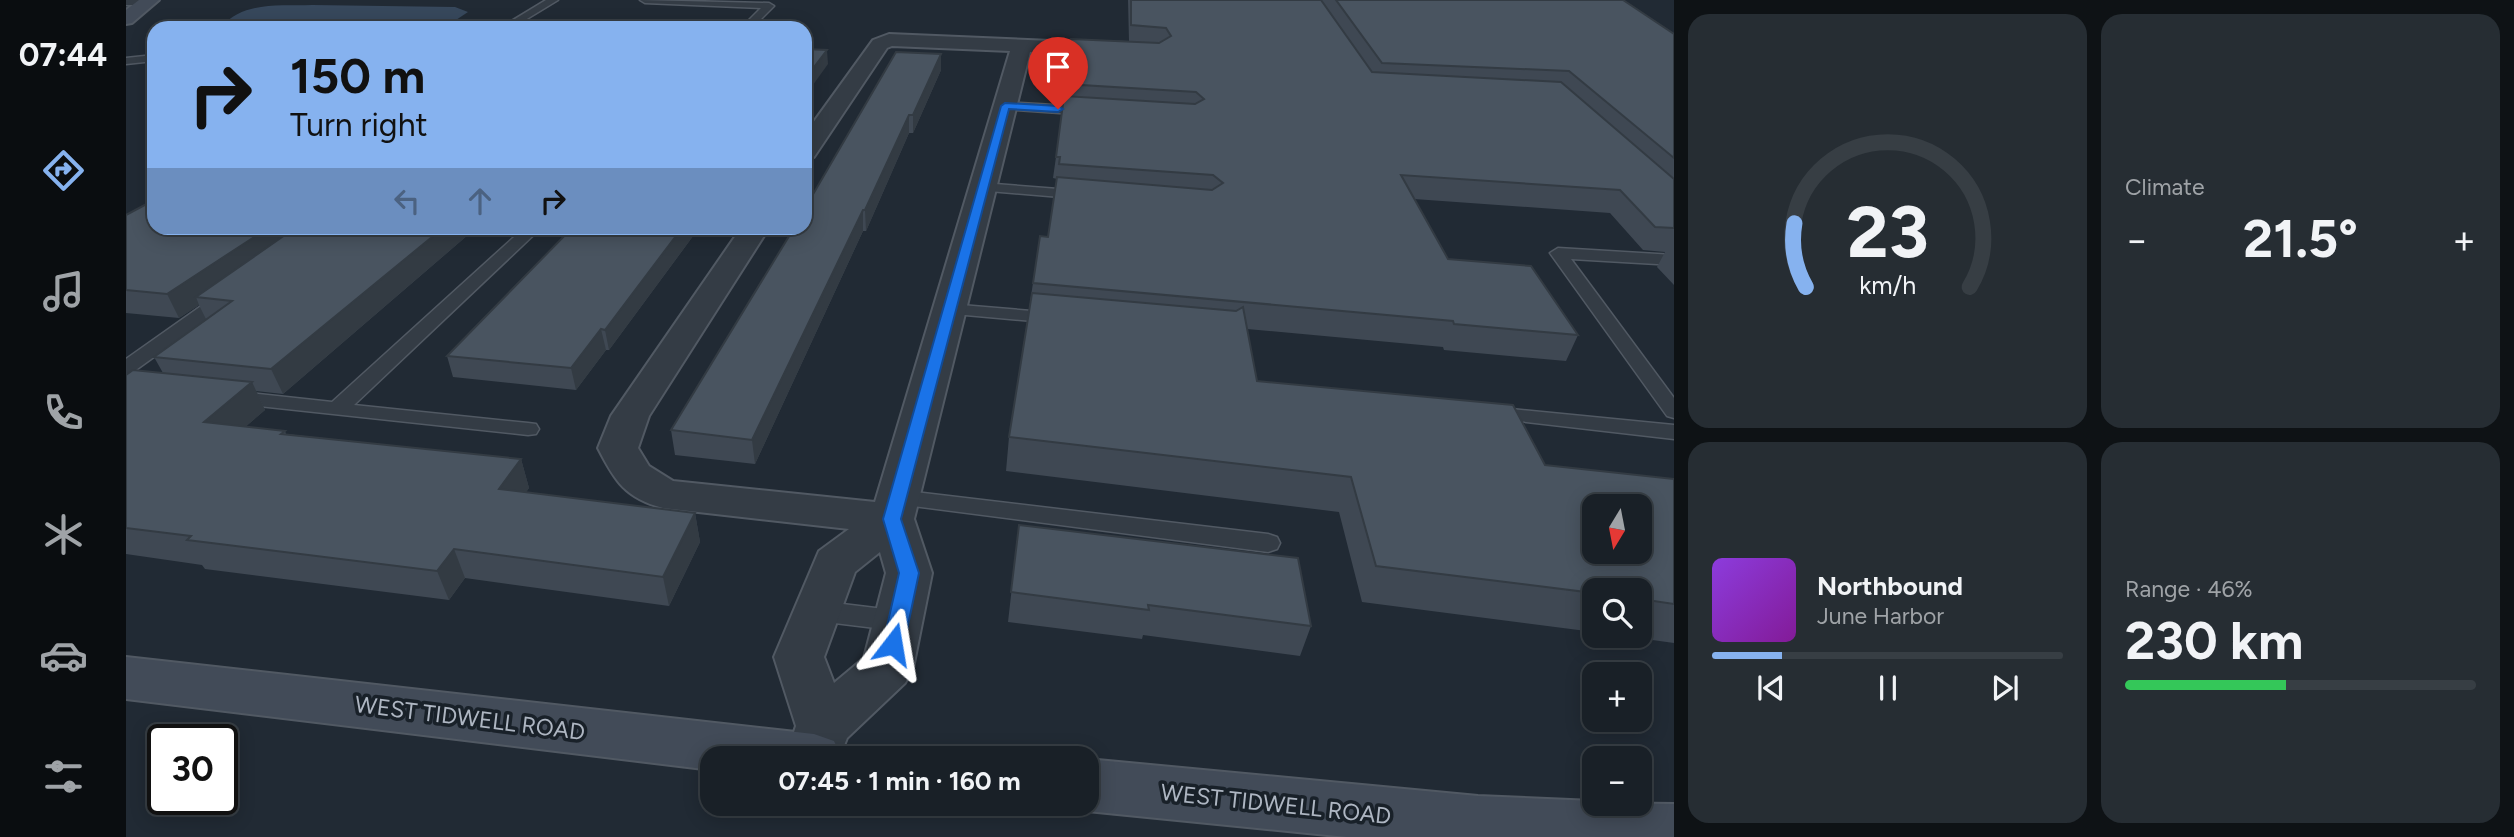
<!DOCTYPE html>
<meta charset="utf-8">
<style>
:root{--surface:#192027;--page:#262d33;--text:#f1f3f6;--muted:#9fa3a7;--line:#373e44;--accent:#86b2ef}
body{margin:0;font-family:Figtree,sans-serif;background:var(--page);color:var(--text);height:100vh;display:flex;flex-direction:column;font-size:26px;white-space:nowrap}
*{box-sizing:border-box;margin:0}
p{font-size:23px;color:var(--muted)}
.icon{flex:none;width:38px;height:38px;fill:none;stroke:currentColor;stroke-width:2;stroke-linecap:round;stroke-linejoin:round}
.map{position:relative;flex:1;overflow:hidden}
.details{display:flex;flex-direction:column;gap:14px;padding:14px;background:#0e1215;width:840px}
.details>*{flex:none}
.guide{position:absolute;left:21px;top:21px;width:665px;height:214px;border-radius:21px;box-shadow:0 4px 18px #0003,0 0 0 2px var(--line);background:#86b2ef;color:#111;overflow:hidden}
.needle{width:46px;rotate:190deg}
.buttons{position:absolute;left:1456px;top:494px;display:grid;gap:14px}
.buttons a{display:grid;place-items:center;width:70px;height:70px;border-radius:14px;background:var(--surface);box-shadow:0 4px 18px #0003,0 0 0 2px var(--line);font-size:35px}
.speed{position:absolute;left:21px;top:724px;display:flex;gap:14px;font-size:35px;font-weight:700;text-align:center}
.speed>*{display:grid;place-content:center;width:91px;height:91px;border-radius:50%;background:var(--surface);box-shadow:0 4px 18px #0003,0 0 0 2px var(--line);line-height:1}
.speed .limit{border:4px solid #111;border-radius:10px;background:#fff;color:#111}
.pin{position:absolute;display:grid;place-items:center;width:60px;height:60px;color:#fff;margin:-72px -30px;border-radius:50% 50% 50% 0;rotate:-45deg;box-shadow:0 0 7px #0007}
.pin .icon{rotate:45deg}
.me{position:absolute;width:77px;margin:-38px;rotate:14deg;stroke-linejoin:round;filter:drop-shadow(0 0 5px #0008)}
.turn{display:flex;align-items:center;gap:24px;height:147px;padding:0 28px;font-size:32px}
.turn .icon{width:91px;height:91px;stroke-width:2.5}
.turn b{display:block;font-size:49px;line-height:60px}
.lanes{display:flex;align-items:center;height:66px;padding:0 28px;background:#0003;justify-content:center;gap:35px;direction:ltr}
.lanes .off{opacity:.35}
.big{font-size:52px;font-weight:700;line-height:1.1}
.details .widget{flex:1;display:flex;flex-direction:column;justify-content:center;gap:10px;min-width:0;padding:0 24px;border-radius:21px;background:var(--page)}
.details .dial{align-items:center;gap:0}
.dial svg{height:182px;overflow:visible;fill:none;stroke:var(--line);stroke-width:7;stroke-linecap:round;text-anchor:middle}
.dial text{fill:var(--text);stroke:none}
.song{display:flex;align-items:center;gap:21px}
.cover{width:84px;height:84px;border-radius:10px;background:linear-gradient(135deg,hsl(270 70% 55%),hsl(290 70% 35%))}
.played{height:7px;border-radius:4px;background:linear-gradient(90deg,var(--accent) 20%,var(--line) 20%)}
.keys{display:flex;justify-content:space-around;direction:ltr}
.heat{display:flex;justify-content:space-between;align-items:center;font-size:38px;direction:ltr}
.charge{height:10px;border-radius:5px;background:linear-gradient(90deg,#34c759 46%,var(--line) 0)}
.details .tiles{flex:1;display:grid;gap:14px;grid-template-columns:repeat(2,1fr)}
.trip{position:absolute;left:574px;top:746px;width:399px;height:70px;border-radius:21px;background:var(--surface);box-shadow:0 4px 18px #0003,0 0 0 2px var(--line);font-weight:700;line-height:70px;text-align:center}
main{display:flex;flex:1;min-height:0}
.menu{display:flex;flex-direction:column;width:126px;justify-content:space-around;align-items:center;background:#0a0d10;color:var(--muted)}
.menu .icon{width:49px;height:49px}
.menu .active{color:var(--accent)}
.menu b{font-size:32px;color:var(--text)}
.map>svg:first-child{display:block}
</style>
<main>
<nav class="menu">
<b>07:44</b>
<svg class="icon active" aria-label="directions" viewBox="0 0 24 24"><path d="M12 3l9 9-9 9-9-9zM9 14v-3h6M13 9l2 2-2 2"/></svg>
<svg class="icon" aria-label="music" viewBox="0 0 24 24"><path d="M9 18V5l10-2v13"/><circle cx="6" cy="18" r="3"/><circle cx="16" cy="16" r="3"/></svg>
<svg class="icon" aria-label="phone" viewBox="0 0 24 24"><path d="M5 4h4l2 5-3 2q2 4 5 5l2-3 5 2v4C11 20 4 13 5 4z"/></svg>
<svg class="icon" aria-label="climate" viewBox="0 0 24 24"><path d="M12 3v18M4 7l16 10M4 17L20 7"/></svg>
<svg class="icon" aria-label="car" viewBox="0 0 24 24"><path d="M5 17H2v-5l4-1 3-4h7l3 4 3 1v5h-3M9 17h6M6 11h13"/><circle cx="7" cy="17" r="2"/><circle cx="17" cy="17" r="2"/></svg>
<svg class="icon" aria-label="filters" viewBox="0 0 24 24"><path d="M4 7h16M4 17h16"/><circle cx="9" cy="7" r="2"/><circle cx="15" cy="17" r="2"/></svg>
</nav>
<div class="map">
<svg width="1548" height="837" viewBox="0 0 1548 837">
<rect width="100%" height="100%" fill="#212a34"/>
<path fill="#37485c" d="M186,5L329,7L342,12L318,28L95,27C118,1 154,6 186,5Z"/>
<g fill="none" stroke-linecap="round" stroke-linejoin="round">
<g stroke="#515963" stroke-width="3">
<g id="lane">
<polygon points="0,0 24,0 26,2 21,5 0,5"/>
<polygon points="420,0 432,0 386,28 374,28"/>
<polygon points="514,0 643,3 648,6 626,28 615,28 635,8 519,3"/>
<polygon points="28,55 28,61 0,64 0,58"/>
<polygon points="879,102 962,107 968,111 962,115 875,109 873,106"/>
<polygon points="856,183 958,191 965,195 958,199 851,190 849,187"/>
<polygon points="398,228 415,228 228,405 402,423 410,424 413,429 410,434 402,435 106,403 99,401 96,397 99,393 106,391 206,402"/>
<polygon points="1432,248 1548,255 1548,265 1445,259 1548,398 1548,418 1541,416 1424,253"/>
<polygon points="101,291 110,296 107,300 7,372 0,374 0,359 95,292"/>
<polygon points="823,304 930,313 939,318 930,323 817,313 814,309"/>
<polygon points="1365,407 1548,425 1548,439 1358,417 1355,413 1358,409"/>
<polygon points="772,490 1142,534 1151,537 1154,543 1151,549 1142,552 764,503 760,498 764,493"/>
<polygon points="692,601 774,611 783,614 787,621 783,628 774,631 692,621 683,618 679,611 683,604"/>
</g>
</g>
<g stroke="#515963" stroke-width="4">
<path id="street" d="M763,34L997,44L1007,50L997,56L904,52L788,519L806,573L787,668L779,683L721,738L713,758H669L663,747L670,726L648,657L693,551L723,529L537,508C499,498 489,481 472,448L485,416L615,228H643L523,416L512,448L523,466L547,481L749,502L884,51L766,46L761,48L688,157L679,159V134L747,40ZM754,552L760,573L738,658L708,683L698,657L729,572Z"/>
</g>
<g stroke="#515963" stroke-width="4">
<g id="secondary">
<polygon points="13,0 33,0 6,23 0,24 0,10"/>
<polygon points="0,657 688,734 708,741 716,758 586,758 586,770 0,699"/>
<polygon points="961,759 1352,796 1468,801 1468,803 1548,804 1548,837 1221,837 961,811 941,803 961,803"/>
</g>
</g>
<use href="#lane" fill="#343c45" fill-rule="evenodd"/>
<use href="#street" fill="#343c45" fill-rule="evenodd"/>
<use href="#secondary" fill="#424b58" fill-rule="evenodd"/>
</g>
<g fill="#3f4853">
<polygon points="1002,0 1497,0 1548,34 1548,285 1531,267 1539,252 1517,250 1484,213 1288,199 1322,259 1452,335 1440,361 1318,350 1317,347 1121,329 1131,381 1419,465 1548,479 1548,643 1490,635 1514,635 1514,590 1468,590 1468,632 1236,602 1213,512 880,471 883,437 907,283 922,237 931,179 927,178 930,157 945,39 1003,41"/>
<polygon points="815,54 815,70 787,133 783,133 740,231 737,231 629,464 549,455 545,430"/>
<polygon points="0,215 28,228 350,228 157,394 130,391 139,410 119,427 159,431 160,434 395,459 403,488 400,492 569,513 574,542 543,606 339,578 323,600 79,569 76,565 0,554 0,375 37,373 28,357 80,319 73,305 53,318 0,313"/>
<polygon points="573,228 483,350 480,350 450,390 327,377 321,356"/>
<polygon points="893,525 1185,626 1174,656 1017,635 1016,639 882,622"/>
</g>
<g fill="#333b43">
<polygon points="701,50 702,64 679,96 679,79"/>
<polygon points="815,54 815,70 787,133 787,115"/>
<polygon points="783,115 783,133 740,231 739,210"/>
<polygon points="737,210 737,231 629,464 626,440"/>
<polygon points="142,228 184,228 70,297 73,305 53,318 41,294"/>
<polygon points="317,228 350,228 157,394 145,369"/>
<polygon points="556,228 573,228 483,350 479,330"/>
<polygon points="475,329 480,350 450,390 445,368"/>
<polygon points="126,382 139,410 93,450 78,422"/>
<polygon points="395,459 403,488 382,518 373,489"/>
<polygon points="569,513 574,542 543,606 537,577"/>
<polygon points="328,549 339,578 323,600 311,571"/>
</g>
<g fill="#495460" stroke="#333b43" stroke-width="2" fill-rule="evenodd">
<polygon points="1005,0 1195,0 1246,72 1435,82 1548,179 1548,228 1529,227 1494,190 1275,175 1322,259 1405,266 1452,335 1328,324 1327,321 907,283 914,236 922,237 931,177 1086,190 1097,183 1087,175 933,164 934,157 930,157 938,96 1069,104 1078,99 1070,92 939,84 945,39 1033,43 1045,36 1040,28 1005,25"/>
<polygon points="1210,0 1497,0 1548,34 1548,158 1443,71 1256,63"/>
<polygon points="679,49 701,50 679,79"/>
<polygon points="770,52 815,54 787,115 783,115 739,210 737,210 626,440 545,430 668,228 679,228 679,208"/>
<polygon points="28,200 28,228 142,228 41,294 0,290 0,215"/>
<polygon points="169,228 317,228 145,369 28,357 106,301 70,297"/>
<polygon points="446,228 556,228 479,330 475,329 445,368 321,356"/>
<path d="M906,293L1110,311L1117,307L1131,381L1387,405L1419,465L1548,479V604L1514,599V590H1468V593L1250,566L1225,477L883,437ZM1468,506H1514V551H1468Z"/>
<polygon points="7,370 126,382 78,422 159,431 155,434 395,459 373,489 569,513 537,577 328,549 311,571 61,540 65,536 0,528 0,375"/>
<polygon points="893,525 1172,558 1185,626 1022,605 1023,610 885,592"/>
</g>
<polygon fill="#1a73e8" stroke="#114b97" stroke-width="2" points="879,103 932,106 937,109 932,112 883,109 775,519 793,573 778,644 775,650 767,652 760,650 757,644 773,573 757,519 875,106"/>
<g text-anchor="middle" stroke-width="7" stroke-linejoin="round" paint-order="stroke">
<g font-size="23" fill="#aeb6c2" stroke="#192129">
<text transform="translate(344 718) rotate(7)" y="8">WEST TIDWELL ROAD</text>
<text transform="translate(1150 804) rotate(6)" y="8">WEST TIDWELL ROAD</text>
</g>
</g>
</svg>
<div class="buttons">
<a><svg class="needle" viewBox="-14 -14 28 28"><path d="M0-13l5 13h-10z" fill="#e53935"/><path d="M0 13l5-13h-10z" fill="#9fa3a7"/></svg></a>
<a><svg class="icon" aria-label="search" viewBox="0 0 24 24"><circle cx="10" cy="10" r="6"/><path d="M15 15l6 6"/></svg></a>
<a>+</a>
<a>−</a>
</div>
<div class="speed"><div class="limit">30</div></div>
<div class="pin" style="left:932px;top:109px;background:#d93025"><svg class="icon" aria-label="arrive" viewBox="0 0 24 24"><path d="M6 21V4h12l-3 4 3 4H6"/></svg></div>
<svg class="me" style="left:767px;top:644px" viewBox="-20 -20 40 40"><path d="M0-17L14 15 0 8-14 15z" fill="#1a73e8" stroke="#fff" stroke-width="4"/></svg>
<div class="trip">07:45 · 1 min · 160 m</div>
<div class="guide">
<div class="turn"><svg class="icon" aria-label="right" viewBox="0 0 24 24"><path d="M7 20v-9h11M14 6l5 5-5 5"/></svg><div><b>150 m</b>Turn right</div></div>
<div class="lanes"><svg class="icon off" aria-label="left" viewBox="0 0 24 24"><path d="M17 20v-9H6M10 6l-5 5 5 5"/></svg><svg class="icon off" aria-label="ahead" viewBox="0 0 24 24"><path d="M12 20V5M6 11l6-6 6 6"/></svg><svg class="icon" aria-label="right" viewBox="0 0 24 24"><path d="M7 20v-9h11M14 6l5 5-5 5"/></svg></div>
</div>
</div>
<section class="details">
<div class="tiles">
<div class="widget dial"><svg viewBox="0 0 100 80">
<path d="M14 69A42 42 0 1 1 86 69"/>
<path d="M14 69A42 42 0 0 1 9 41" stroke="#86b2ef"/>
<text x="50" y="56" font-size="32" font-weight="700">23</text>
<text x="50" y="72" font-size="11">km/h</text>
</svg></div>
<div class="widget"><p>Climate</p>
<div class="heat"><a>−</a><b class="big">21.5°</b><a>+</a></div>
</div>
<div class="widget">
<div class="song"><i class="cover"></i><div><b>Northbound</b><p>June Harbor</p></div></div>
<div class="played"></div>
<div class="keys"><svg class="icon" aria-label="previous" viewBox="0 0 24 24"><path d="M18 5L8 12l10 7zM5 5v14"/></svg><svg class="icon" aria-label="pause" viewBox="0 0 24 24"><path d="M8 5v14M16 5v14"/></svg><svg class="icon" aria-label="next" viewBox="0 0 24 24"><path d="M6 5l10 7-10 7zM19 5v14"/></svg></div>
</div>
<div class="widget"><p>Range · 46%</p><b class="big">230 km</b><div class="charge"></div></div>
</div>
</section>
</main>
